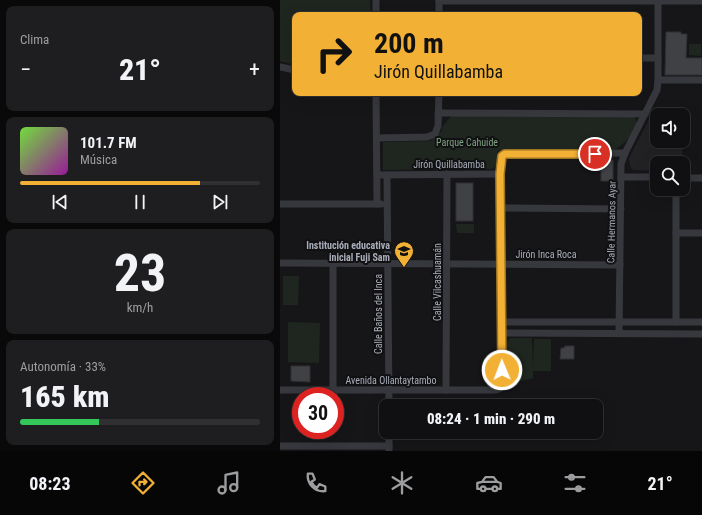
<!DOCTYPE html>
<html lang="es">
<meta charset="utf-8">
<style>
:root{--surface:#101012;--page:#1e1e20;--text:#f1f3f6;--muted:#9c9d9f;--line:#303032;--accent:#f2b134}
body{margin:0;font-family:"Roboto Condensed",sans-serif;background:var(--page);color:var(--text);height:100vh;display:flex;flex-direction:column;font-size:15px;white-space:nowrap}
*{box-sizing:border-box;margin:0}
p{font-size:13px;color:var(--muted)}
.icon{flex:none;width:22px;height:22px;fill:none;stroke:currentColor;stroke-width:2;stroke-linecap:round;stroke-linejoin:round}
.map{position:relative;flex:1;overflow:hidden}
.sheet{display:flex;flex-direction:column;gap:6px;padding:6px;background:#09090a;width:280px}
.sheet>*{flex:none}
.banner{position:absolute;left:12px;top:12px;width:350px;height:84px;border-radius:8px;box-shadow:0 4px 16px #0002,0 0 0 1px var(--line);background:#f2b134;color:#111;overflow:hidden}
.buttons{position:absolute;left:370px;top:108px;display:grid;gap:8px}
.buttons a{display:grid;place-items:center;width:40px;height:40px;border-radius:8px;background:var(--surface);box-shadow:0 4px 16px #0002,0 0 0 1px var(--line);font-size:20px}
.speed{position:absolute;left:12px;top:387px;display:flex;gap:8px;font-size:20px;font-weight:700;text-align:center}
.speed>*{display:grid;place-content:center;width:52px;height:52px;border-radius:50%;background:var(--surface);box-shadow:0 4px 16px #0002,0 0 0 1px var(--line);line-height:1}
.speed .limit{border:6px solid #d22;background:#fff;color:#111}
.pin{position:absolute;display:grid;place-items:center;width:34px;height:34px;color:#fff;margin:-17px;border:2px solid #fff;border-radius:50%;box-shadow:0 1px 4px #0007}
.me{position:absolute;width:44px;margin:-22px;rotate:359deg;stroke-linejoin:round;filter:drop-shadow(0 0 3px #0008)}
.turn{display:flex;align-items:center;gap:14px;height:84px;padding:0 16px;font-size:18px}
.turn .icon{width:52px;height:52px;stroke-width:2.5}
.turn b{display:block;font-size:28px;line-height:34px}
.big{font-size:30px;font-weight:800;line-height:1.1}
.sheet .card{flex:1;display:flex;flex-direction:column;justify-content:center;gap:6px;min-width:0;padding:0 14px;border-radius:8px;background:var(--page)}
.sheet .dial{align-items:center;gap:0}
.dial b{font-size:52px;line-height:1}
.song{display:flex;align-items:center;gap:12px}
.cover{width:48px;height:48px;border-radius:6px;background:linear-gradient(135deg,hsl(100 70% 55%),hsl(300 70% 35%))}
.played{height:4px;border-radius:2px;background:linear-gradient(90deg,var(--accent) 75%,var(--line) 75%)}
.keys{display:flex;justify-content:space-around;direction:ltr}
.heat{display:flex;justify-content:space-between;align-items:center;font-size:22px;direction:ltr}
.charge{height:6px;border-radius:3px;background:linear-gradient(90deg,#34c759 33%,var(--line) 0)}
.trip{position:absolute;left:99px;top:399px;width:224px;height:40px;border-radius:8px;background:var(--surface);box-shadow:0 4px 16px #0002,0 0 0 1px var(--line);font-weight:800;line-height:40px;text-align:center}
.tab-bar{display:flex;height:64px;justify-content:space-around;align-items:center;background:#060607;color:var(--muted)}
.tab-bar .icon{width:28px;height:28px}
.tab-bar .on{color:var(--accent)}
.tab-bar b{font-size:18px;color:var(--text)}
main{display:flex;flex:1;min-height:0}
.map>svg:first-child{display:block}
</style>
<main>
<section class="sheet">
<div class="card"><p>Clima</p>
<div class="heat"><a>−</a><b class="big">21°</b><a>+</a></div>
</div>
<div class="card">
<div class="song"><i class="cover"></i><div><b>101.7 FM</b><p>Música</p></div></div>
<div class="played"></div>
<div class="keys"><svg class="icon" aria-label="previous" viewBox="0 0 24 24"><path d="M18 5L8 12l10 7zM5 5v14"/></svg><svg class="icon" aria-label="pause" viewBox="0 0 24 24"><path d="M8 5v14M16 5v14"/></svg><svg class="icon" aria-label="next" viewBox="0 0 24 24"><path d="M6 5l10 7-10 7zM19 5v14"/></svg></div>
</div>
<div class="card dial"><b>23</b><p>km/h</p></div>
<div class="card"><p>Autonomía · 33%</p><b class="big">165 km</b><div class="charge"></div></div>
</section>
<div class="map">
<svg width="422" height="451" viewBox="0 0 422 451">
<rect width="100%" height="100%" fill="#161618"/>
<polygon fill="#222225" points="372,114 403,114 377,115 377,141 403,141 402,163 377,163 377,171 353,170 350,166 349,158"/>
<g fill="#1e261f">
<polygon points="0,0 90,0 91,15 15,15 15,65 0,61"/>
<polygon points="409,44 421,44 421,56 409,55"/>
<path d="M172,115L354,117L357,122C354,134 345,144 334,150H219L217,152V165L212,169L103,170V142L150,141L162,131V127Z"/>
<polygon points="176,224 194,224 194,233 177,233"/>
<polygon points="3,276 19,276 18,305 3,305"/>
<polygon points="8,322 40,323 39,363 8,362"/>
<polygon points="230,338 252,338 253,368 254,339 271,339 271,371 253,371 253,378 241,381 227,381 227,342"/>
</g>
<g fill="#404145" stroke="#303034">
<polygon points="386,32 401,32 401,34 407,34 406,58 422,58 422,75 385,75"/>
<rect x="321" y="160" width="12" height="21"/>
<rect x="176" y="183" width="17" height="38"/>
<polygon points="285,346 294,346 294,359 280,359 281,348 284,348"/>
<polygon points="11,366 30,366 30,382 11,381"/>
</g>
<g fill="none" stroke-linecap="round" stroke-linejoin="round">
<g stroke="#37383d" stroke-width="7">
<polyline points="96,0 96,15"/>
<polyline points="159,1 422,1"/>
<polyline points="159,15 159,0"/>
<polyline points="359,58 378,58"/>
<polyline points="0,67 15,70"/>
<polyline points="378,80 422,80"/>
<polyline points="96,93 97,204"/>
<polyline points="158,113 365,114"/>
<polyline points="97,138 147,137 155,134 158,126 159,93"/>
<polyline points="97,175 220,174"/>
<polyline points="107,175 109,406"/>
<polyline points="341,177 377,177"/>
<polyline points="403,178 422,178"/>
<polyline points="396,189 396,322"/>
<polyline points="0,204 101,204"/>
<polyline points="220,208 341,209"/>
<polyline points="396,233 422,233"/>
<polyline points="0,263 340,265"/>
<polyline points="53,264 53,390"/>
<polyline points="221,322 422,322"/>
<polyline points="221,333 422,334"/>
<polyline points="339,333 341,164 345,153 377,90 378,80 378,0"/>
<polyline points="0,390 215,390 219,389 222,382 220,174 222,156 225,154 345,153"/>
<polyline points="166,390 167,174"/>
<polyline points="109,432 109,450"/>
<polyline points="0,446 109,446"/>
</g>
</g>
<g fill="none" stroke-linecap="round" stroke-linejoin="round">
<g stroke="#9d7322" stroke-width="10">
<polyline id="route" points="222,370 220,174 222,156 225,154 315,154"/>
</g>
<use href="#route" stroke="#f2b134" stroke-width="7"/>
</g>
<defs>
<g id="school-pin" transform="scale(1)"><path d="M0 17L-7.5 6A9.5 9.5 0 1 1 7.5 6Z" fill="#f2b134" stroke="#111113"/><path d="M0-5L7-2L0 1L-7-2ZM-4 1L0 2.5L4 1V4Q0 6-4 4Z" fill="#111"/></g>
</defs>
<g fill-rule="evenodd">
<use href="#school-pin" x="124" y="251"/>
</g>
<g text-anchor="middle" stroke-width="4" stroke-linejoin="round" paint-order="stroke">
<g font-size="10" fill="#7fa381" stroke="#111113">
<text x="187" y="146">Parque Cahuide</text>
</g>
<g font-size="10" fill="#a8adb8" stroke="#111113">
<text x="169" y="168">Jirón Quillabamba</text>
<text transform="translate(331 222) rotate(-89)" y="4">Calle Hermanos Ayar</text>
<text x="266" y="258">Jirón Inca Roca</text>
<text transform="translate(157 282) rotate(-90)" y="4">Calle Vilcashuamán</text>
<text transform="translate(98 314) rotate(-90)" y="4">Calle Baños del Inca</text>
<text x="111" y="384">Avenida Ollantaytambo</text>
</g>
<g font-size="10" font-weight="bold" fill="#a8adb8" stroke="#111113" text-anchor="end">
<text x="110" y="249">Institución educativa<tspan x="110" dy="12">inicial Fuji Sam</tspan></text>
</g>
</g>
</svg>
<div class="buttons">
<a><svg class="icon" aria-label="sound" viewBox="0 0 24 24"><path d="M4 9h4l5-4v14l-5-4H4zM17 9q2 3 0 6"/></svg></a>
<a><svg class="icon" aria-label="search" viewBox="0 0 24 24"><circle cx="10" cy="10" r="6"/><path d="M15 15l6 6"/></svg></a>
</div>
<div class="speed"><div class="limit">30</div></div>
<div class="pin" style="left:315px;top:154px;background:#d93025"><svg class="icon" aria-label="arrive" viewBox="0 0 24 24"><path d="M6 21V4h12l-3 4 3 4H6"/></svg></div>
<svg class="me" style="left:222px;top:370px" viewBox="-20 -20 40 40"><circle r="17" fill="#f2b134" stroke="#fff" stroke-width="3"/><path d="M0-11L8 9 0 5-8 9z" fill="#fff"/></svg>
<div class="trip">08:24 · 1 min · 290 m</div>
<div class="banner">
<div class="turn"><svg class="icon" aria-label="right" viewBox="0 0 24 24"><path d="M7 20v-9h11M14 6l5 5-5 5"/></svg><div><b>200 m</b>Jirón Quillabamba</div></div>
</div>
</div>
</main>
<nav class="tab-bar">
<b>08:23</b>
<svg class="icon on" aria-label="directions" viewBox="0 0 24 24"><path d="M12 3l9 9-9 9-9-9zM9 14v-3h6M13 9l2 2-2 2"/></svg>
<svg class="icon" aria-label="music" viewBox="0 0 24 24"><path d="M9 18V5l10-2v13"/><circle cx="6" cy="18" r="3"/><circle cx="16" cy="16" r="3"/></svg>
<svg class="icon" aria-label="phone" viewBox="0 0 24 24"><path d="M5 4h4l2 5-3 2q2 4 5 5l2-3 5 2v4C11 20 4 13 5 4z"/></svg>
<svg class="icon" aria-label="climate" viewBox="0 0 24 24"><path d="M12 3v18M4 7l16 10M4 17L20 7"/></svg>
<svg class="icon" aria-label="car" viewBox="0 0 24 24"><path d="M5 17H2v-5l4-1 3-4h7l3 4 3 1v5h-3M9 17h6M6 11h13"/><circle cx="7" cy="17" r="2"/><circle cx="17" cy="17" r="2"/></svg>
<svg class="icon" aria-label="filters" viewBox="0 0 24 24"><path d="M4 7h16M4 17h16"/><circle cx="9" cy="7" r="2"/><circle cx="15" cy="17" r="2"/></svg>
<b>21°</b>
</nav>
